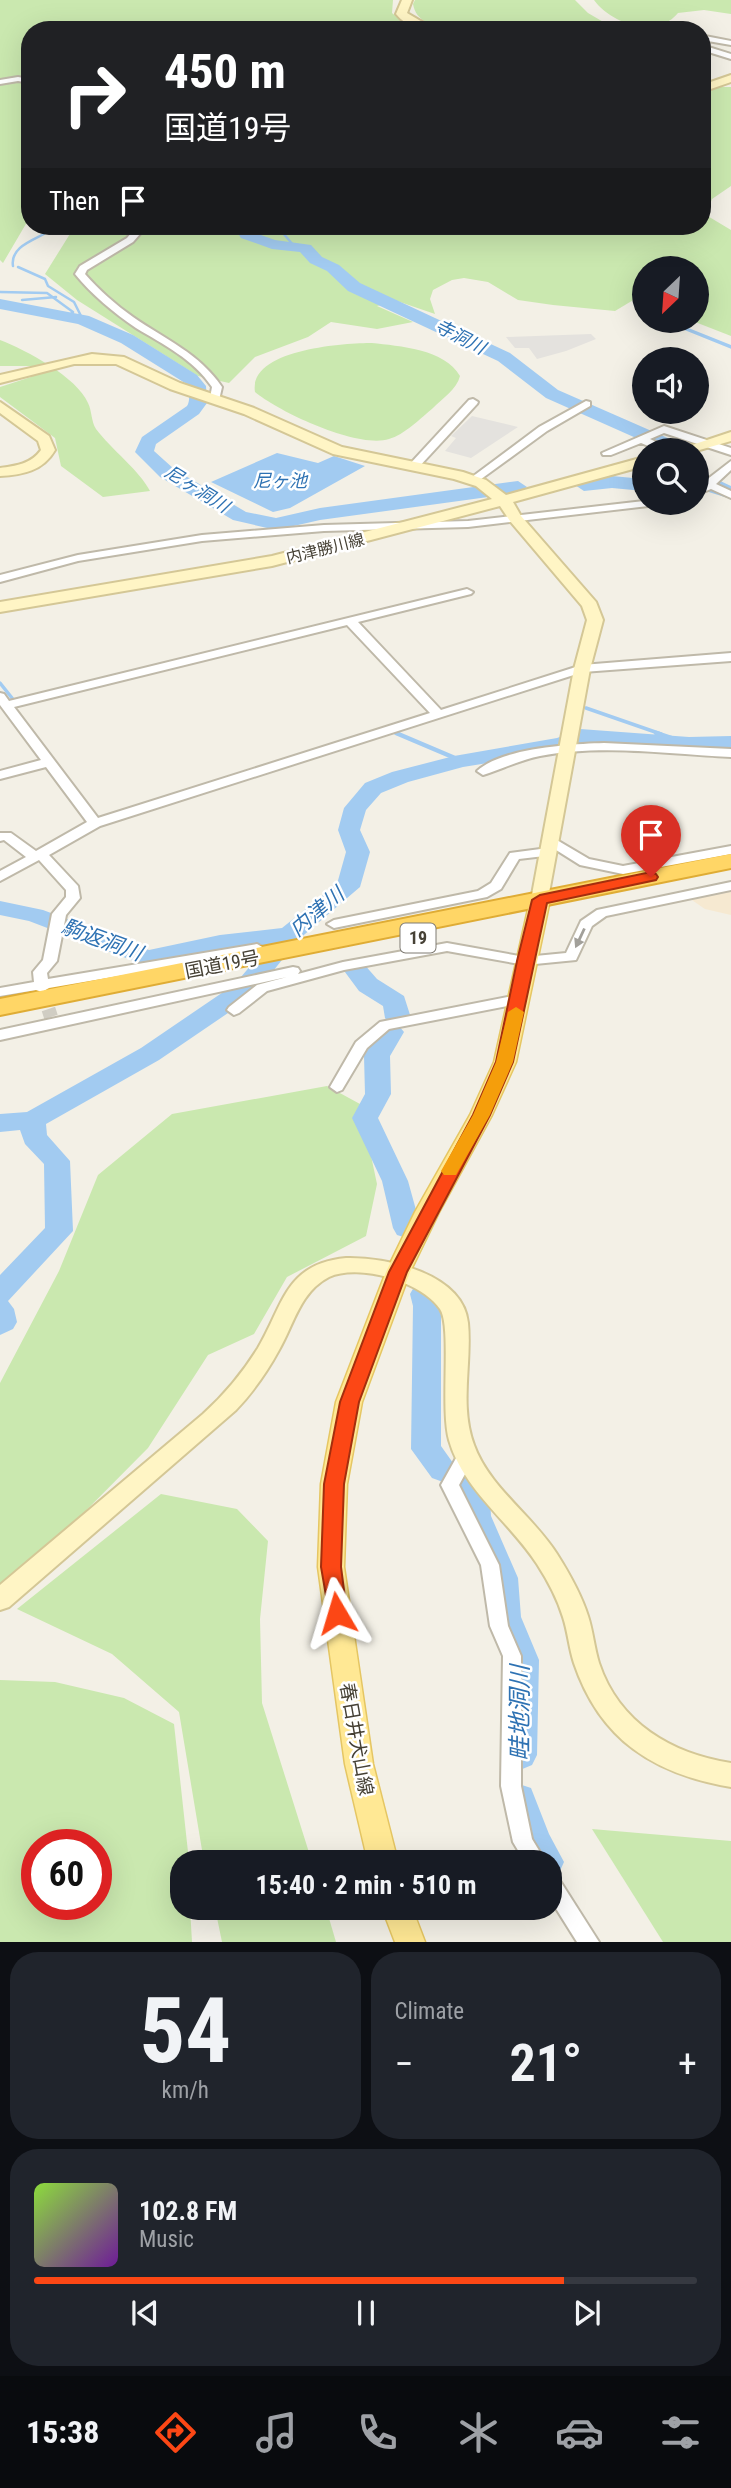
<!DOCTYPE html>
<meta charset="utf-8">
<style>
:root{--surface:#171b24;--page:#20242c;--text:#f1f3f6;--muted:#9ea1a6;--line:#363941;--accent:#fc4715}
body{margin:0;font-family:"Roboto Condensed","Noto Sans JP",sans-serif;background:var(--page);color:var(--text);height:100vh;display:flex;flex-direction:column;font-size:26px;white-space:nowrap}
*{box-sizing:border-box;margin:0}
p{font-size:23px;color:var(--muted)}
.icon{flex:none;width:38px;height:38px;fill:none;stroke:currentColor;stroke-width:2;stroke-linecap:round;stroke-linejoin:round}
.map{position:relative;height:1942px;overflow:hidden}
.sheet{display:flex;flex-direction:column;gap:10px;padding:10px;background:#0d0f14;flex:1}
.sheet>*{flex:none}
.top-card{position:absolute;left:21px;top:21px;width:690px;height:214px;border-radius:28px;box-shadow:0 7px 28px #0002;background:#202124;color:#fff;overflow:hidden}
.needle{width:46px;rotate:205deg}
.fabs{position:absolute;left:632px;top:256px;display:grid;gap:14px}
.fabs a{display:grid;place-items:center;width:77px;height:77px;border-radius:50%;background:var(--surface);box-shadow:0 7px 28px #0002;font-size:35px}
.speed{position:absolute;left:21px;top:1829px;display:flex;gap:14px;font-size:35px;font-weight:700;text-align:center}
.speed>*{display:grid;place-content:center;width:91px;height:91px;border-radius:50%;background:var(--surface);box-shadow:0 7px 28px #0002;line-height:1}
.speed .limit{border:10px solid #d22;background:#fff;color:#111}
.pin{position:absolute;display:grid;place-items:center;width:60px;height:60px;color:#fff;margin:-72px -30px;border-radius:50% 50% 50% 0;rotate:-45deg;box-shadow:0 0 7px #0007}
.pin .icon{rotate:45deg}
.me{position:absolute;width:77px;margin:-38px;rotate:353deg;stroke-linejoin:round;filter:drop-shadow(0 0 5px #0008)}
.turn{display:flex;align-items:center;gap:24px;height:147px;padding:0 28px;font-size:32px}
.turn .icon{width:91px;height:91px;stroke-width:2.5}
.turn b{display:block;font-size:49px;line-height:60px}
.then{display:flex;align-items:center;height:66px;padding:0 28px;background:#0003;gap:14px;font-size:26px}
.big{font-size:52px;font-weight:700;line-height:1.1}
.sheet .card{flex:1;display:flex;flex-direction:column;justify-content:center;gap:10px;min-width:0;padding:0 24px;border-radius:28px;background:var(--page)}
.sheet .dial{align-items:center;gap:0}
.dial b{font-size:91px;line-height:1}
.song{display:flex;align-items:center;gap:21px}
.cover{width:84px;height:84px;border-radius:10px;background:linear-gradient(135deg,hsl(90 70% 55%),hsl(280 70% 35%))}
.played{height:7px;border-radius:4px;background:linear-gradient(90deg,var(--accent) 80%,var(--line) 80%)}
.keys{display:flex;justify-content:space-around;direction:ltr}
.heat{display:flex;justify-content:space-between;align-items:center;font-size:38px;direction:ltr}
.sheet .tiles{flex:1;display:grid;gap:10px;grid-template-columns:1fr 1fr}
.card:last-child{grid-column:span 2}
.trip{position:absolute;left:170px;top:1850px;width:392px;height:70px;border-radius:28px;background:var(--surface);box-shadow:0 7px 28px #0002;font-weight:700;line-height:70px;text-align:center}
.menu{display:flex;height:112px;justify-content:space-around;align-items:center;background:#090b0e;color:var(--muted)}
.menu .icon{width:49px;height:49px}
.menu .active{color:var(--accent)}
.menu b{font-size:32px;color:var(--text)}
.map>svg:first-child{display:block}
</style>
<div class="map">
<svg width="731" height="1942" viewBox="0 0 731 1942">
<rect width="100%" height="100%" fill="#f3f0e6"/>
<polygon fill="#f6e9d1" points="731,888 731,915 705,909 689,898"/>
<g fill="#cae8af" fill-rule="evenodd">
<polygon points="0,0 393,0 392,13 412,30 30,30 30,217 3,263 0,260"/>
<path d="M415,0H575L588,13L617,30H445C430,24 416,21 413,4Z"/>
<path d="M594,0H731V14L704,10L678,13C657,39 611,24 594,0Z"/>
<polygon points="718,87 731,87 731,186 712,199 706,215 731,230 731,336 690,320 696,320 696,268 644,268 644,302 635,299 615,311 553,305 518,300 488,282 464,278 452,280 433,290 430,299 435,314 397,301 377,306 413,322 377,329 331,322 308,337 255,357 229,383 198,376 77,300 45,274 73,229 70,226 702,226 702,93"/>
<path d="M0,340C26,350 77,377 88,403C92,411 91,421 96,429C111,449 140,471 150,491L103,497L61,466L55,438L0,397V387L31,377L30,366H0Z"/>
<path d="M372,343C399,346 445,349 460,376C457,389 442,399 433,408C421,418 404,435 389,439C358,449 279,412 255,392C248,349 345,343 372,343Z"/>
<polygon points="327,1086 360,1104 377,1184 366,1236 287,1277 254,1334 208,1355 148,1448 32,1565 0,1592 0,1383 59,1271 98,1175 172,1114"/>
<polygon points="161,1494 237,1509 268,1541 260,1619 262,1703 312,1862 204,1862 179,1712 112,1654 17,1609"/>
<path d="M0,1680L55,1682L124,1698L174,1724L189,1861L182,1862V1908H190L192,1942H0ZM37,1844H96V1904H37Z"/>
<polygon points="592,1829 731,1841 731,1942 663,1942"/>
<polygon points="215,1908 326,1908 336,1942 222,1942"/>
</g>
<g fill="#e4e2de">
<polygon points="591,334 596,339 566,351 537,359 529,348 515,348 506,337"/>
<polygon points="472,416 518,427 471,458 445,451 456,438 451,436"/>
</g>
<polygon fill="#a2cbf1" points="277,453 318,463 334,456 365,466 290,508 273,512 211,482"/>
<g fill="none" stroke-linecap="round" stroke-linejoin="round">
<g stroke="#a2cbf1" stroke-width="2.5">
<polyline points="277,226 294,246"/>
<path d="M13,266C10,248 31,241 44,234L42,226"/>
<polyline points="18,267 45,279 48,286 74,302 83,320"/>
<polyline points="0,292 47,293 73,312 68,317"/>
<polyline points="22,300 56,297"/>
</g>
<g stroke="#a2cbf1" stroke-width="3.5">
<polyline points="669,322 731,347"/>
<polyline points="0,683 12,698"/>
<polyline points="586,708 661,734"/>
<polyline points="396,733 399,734"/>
</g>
<g stroke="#a2cbf1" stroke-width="4.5">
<polyline points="396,733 462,761"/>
<polyline points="656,733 689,744"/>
</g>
<g fill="#a2cbf1" fill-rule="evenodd">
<polygon points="247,230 275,240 311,245 322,257 339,265 360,283 510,353 558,390 679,443 681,447 679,450 663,450 546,398 498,361 348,291 327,271 310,263 300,252 272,249 241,238 239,235"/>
<path d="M0,299L89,316L133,335L197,375L206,386L207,403L199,414L156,444L154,451L174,469L246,512L276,518L320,508L518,481L527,487L518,493L320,520L276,530L233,520L160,477L135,452L142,437L187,406C191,400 189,388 185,383L121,343L78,324L0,309Z"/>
<polygon points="612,476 644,479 644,491 612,488 584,491 575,485 584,479"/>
<polygon points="696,476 716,479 731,486 731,499 696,488"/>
<polygon points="580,729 689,737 731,736 731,750 689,751 583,743 562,751 463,767 408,782 381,793 366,810 360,830 370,852 360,887 298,940 253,996 159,1060 46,1124 47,1135 70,1161 73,1231 8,1301 14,1309 17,1322 13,1329 0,1335 0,1275 45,1228 44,1164 25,1144 20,1130 0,1132 0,1114 27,1112 141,1048 235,984 268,945 220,951 147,966 29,921 0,915 0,901 43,910 149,950 220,935 282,928 337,884 346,852 338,830 344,808 365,783 392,772 454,756 557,738"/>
<polygon points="354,960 363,963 377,979 404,996 411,1018 407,1024 399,1026 404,1032 390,1056 391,1094 378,1118 408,1181 421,1228 417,1235 407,1238 397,1235 393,1228 382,1181 352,1118 365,1094 364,1056 382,1026 390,1024 385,1018 383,1006 359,991 342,968 345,963"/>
<polygon points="424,1284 434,1287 441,1306 441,1446 458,1470 454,1478 443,1482 432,1478 411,1449 413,1306 410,1294 414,1287"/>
<polygon points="463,1476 474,1480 486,1490 490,1499 491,1516 518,1578 521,1617 539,1660 537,1755 532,1765 520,1770 508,1765 503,1755 507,1660 489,1617 486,1578 461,1516 460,1504 448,1488 452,1480"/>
<polygon points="519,1784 531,1788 549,1834 564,1862 559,1873 550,1877 550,1862 528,1862 517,1841 502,1799 507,1788"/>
</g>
<polyline stroke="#d0cdc3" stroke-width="14" stroke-dasharray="14 7" stroke-linecap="butt" points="42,989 51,1017"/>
<g stroke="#bfb9a9" stroke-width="4">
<g id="street">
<polygon points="705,36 731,41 731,45 702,40 702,37"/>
<polygon points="702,45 731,54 731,59 702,50"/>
<polygon points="18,77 30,79 30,83 18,81 0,84 0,80"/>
<path d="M137,226H147L133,242L87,270L85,274C99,290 116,305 133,317C166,340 199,353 222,387L219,400L210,398L212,387C193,359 164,345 136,328C114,313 92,295 75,274L80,266L127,238Z"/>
<polygon points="473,399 478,402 477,404 417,469 409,469 409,465 469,400"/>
<polygon points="586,401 590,402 590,406 547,431 477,482 473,483 468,480 539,427"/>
<polygon points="664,426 731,448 731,455 664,433 650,439 673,450 658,450 641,443 611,455 603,455 602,453"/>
<polygon points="731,461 731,470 716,484 731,491 731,498 711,489 696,495 696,488"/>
<polygon points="644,501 662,502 657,505 468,527 324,531 202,541 78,561 0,582 0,575 78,555 202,535 324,525 468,521"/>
<path d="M467,589L473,592L471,594L358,622L441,710L582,665L731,653V661L583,672L100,826L49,855L78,886L80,898L66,915L57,961L47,973L48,979L257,944L264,948L257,952L49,988L42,992L36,990L0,996V988L34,982L33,972L43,960L52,914L66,897V890L39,860L0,881V871L26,857L4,840L0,841V833H11L36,851L87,822L46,767L0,779V771L41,760L0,705V693L4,694L9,701ZM347,625L430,713L98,818L14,707Z"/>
<path d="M604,743L731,749V757C668,754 602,744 540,756C520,760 502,769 483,775L477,771C502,748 570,744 604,743Z"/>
<polygon points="550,836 589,859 623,866 731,846 731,854 623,874 580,865 545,843 543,840"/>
<polygon points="548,848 555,852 553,855 519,859 501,889 487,897 334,928 327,924 334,920 478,891 491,883 510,853"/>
<polygon points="731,882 731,890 606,916 592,926 576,960 525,965 447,951 344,970 267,991 239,1013 234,1015 227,1010 229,1007 257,985 287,977 0,1040 0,1030 293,967 298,968 300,971 298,974 343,962 447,943 525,957 566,953 581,921 597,910"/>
<polygon points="518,995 523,997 525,1000 523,1003 389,1029 367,1048 342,1090 337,1092 330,1087 356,1042 380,1022"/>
<polygon points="466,1449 472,1451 475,1456 459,1485 499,1565 508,1626 521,1656 521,1786 532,1839 546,1862 525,1862 513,1842 501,1786 503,1656 490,1626 481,1565 441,1485 460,1451"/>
<polygon points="550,1873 557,1876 599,1942 577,1942 550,1899"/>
</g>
</g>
<g stroke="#d4c796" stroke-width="4">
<g id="secondary">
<path d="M402,0H412L407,13L436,30C419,30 407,27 396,14Z"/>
<polygon points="731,75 731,82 702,92 702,85"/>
<polygon points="92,354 124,357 180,383 254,408 342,447 463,472 486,480 506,495 644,457 644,466 513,502 521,516 596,602 603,620 590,669 547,904 533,904 531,900 574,669 587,620 582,606 510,521 500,506 272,566 0,612 0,602 272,556 492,499 476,486 454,479 333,454 244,414 170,389 116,364 74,364 0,383 0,375"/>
<path d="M0,402L49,436L55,450C43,471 22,475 0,476V468C16,466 31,464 41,450L38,441L0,413Z"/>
<polygon points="731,432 731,441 696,451 677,450"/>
<path d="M346,1258C386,1257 463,1273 468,1323C472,1363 459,1405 474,1445C489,1487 533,1516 557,1554C569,1573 581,1594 588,1616C593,1631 594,1647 599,1663C619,1723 672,1754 731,1763V1787C654,1774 600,1740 574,1663C569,1648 568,1632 563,1617C557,1598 548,1581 537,1564C510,1522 463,1490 449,1440C440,1408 452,1326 440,1309C422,1282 359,1263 329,1277C300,1292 294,1324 279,1350C267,1372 253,1392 236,1410L9,1607L0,1610V1585L203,1414C224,1395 243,1372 258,1348C284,1304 285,1264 346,1258Z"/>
</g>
</g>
<g stroke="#e5c663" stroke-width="3">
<g id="primary">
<polygon points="540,894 547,896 550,900 516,1062 492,1115 439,1212 410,1272 362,1402 347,1484 344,1567 373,1764 398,1862 368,1862 345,1764 318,1567 321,1484 336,1402 386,1272 415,1212 470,1115 494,1062 530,900 533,896"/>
<polygon points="382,1908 412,1908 425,1942 395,1942"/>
</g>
</g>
<g stroke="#dfac35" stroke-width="4">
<polygon id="highway" points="731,854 731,868 0,1015 0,999"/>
</g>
<use href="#street" fill="#fff" fill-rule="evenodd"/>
<use href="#secondary" fill="#fff5c5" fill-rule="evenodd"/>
<use href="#primary" fill="#ffe894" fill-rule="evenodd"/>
<use href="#highway" fill="#ffd666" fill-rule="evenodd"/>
</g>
<defs><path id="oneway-solid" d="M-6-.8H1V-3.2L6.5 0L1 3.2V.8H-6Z" transform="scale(1.75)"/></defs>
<use fill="#a2a09a" href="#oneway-solid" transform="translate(580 938) rotate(115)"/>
<polygon fill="#fc4715" stroke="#a42e0e" stroke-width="2" points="651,872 656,874 658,877 656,880 547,903 513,1062 490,1115 407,1272 359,1402 344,1484 341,1567 347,1613 344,1619 337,1621 330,1619 321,1567 324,1484 340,1402 389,1272 473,1115 496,1062 517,961 532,900 540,895"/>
<polygon fill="#f59e0b" points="516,1007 524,1012 513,1062 490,1115 456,1175 444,1175 441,1171 473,1115 496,1062 508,1012"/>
<g text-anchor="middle" stroke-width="5" stroke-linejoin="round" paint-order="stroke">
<g font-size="16" fill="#464135" stroke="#fff">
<text transform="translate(325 548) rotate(-14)" y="6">内津勝川線</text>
</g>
<g font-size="18" font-style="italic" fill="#2e72b3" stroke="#fff">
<text transform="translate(460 337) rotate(27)" y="6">寺洞川</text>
<text x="280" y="487">尼ヶ池</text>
<text transform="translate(197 489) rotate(32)" y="6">尼ヶ洞川</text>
</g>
<rect fill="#fff" stroke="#7e7a72" stroke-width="2" x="400.5" y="923.5" width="35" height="29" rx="5"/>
<g font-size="18" font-weight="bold" fill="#464135">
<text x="418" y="944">19</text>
</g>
<g font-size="19" fill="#464135" stroke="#fff">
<text transform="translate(222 964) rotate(-11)" y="7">国道19号</text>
<text transform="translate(357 1739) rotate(80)" y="7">春日井犬山線</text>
</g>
<g font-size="21" font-style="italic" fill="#2e72b3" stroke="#fff">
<text transform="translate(317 912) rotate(-40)" y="7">内津川</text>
<text transform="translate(102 940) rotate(20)" y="7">駒返洞川</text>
</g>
<g font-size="24" font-style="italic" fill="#2e72b3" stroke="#fff">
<text transform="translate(520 1713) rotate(-90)" y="8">畦地洞川</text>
</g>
</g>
</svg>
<div class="fabs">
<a><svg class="needle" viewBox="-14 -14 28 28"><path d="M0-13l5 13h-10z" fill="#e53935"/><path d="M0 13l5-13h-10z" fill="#9ea1a6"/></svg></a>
<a><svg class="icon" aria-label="sound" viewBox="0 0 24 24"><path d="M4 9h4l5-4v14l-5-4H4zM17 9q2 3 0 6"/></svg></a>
<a><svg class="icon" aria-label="search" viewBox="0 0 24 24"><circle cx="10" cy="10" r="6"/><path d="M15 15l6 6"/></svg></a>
</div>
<div class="speed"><div class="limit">60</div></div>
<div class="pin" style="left:651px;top:877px;background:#d93025"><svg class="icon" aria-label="arrive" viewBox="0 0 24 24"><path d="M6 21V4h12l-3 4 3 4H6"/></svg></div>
<svg class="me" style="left:337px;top:1613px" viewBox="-20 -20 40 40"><path d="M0-17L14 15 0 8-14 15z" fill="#fc4715" stroke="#fff" stroke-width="4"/></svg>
<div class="trip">15:40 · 2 min · 510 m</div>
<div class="top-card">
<div class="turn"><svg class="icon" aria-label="right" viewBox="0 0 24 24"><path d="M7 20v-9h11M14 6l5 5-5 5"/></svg><div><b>450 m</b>国道19号</div></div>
<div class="then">Then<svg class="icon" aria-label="arrive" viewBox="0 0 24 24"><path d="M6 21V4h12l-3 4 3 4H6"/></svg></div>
</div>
</div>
<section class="sheet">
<div class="tiles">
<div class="card dial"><b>54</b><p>km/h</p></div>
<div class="card"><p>Climate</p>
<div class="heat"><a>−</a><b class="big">21°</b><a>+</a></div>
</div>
<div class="card">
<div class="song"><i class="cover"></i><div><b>102.8 FM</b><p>Music</p></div></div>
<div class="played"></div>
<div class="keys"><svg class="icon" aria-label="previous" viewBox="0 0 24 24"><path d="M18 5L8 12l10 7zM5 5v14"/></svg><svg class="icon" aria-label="pause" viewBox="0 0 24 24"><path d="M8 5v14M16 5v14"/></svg><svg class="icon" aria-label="next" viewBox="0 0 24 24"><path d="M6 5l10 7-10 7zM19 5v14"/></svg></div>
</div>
</div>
</section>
<nav class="menu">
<b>15:38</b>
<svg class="icon active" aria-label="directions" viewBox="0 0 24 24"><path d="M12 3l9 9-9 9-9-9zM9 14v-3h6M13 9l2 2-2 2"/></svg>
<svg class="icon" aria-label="music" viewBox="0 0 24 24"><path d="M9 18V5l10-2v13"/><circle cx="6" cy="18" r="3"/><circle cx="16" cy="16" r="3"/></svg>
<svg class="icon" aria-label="phone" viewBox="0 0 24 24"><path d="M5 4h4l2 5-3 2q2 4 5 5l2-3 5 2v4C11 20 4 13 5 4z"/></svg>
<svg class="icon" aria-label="climate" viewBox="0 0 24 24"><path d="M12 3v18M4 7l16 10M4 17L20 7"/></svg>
<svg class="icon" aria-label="car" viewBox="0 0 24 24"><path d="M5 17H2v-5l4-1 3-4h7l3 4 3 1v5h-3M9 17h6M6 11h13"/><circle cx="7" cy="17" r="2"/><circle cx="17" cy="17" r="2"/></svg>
<svg class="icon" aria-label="filters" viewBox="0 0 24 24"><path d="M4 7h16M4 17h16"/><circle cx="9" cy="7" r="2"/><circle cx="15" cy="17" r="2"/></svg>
</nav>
